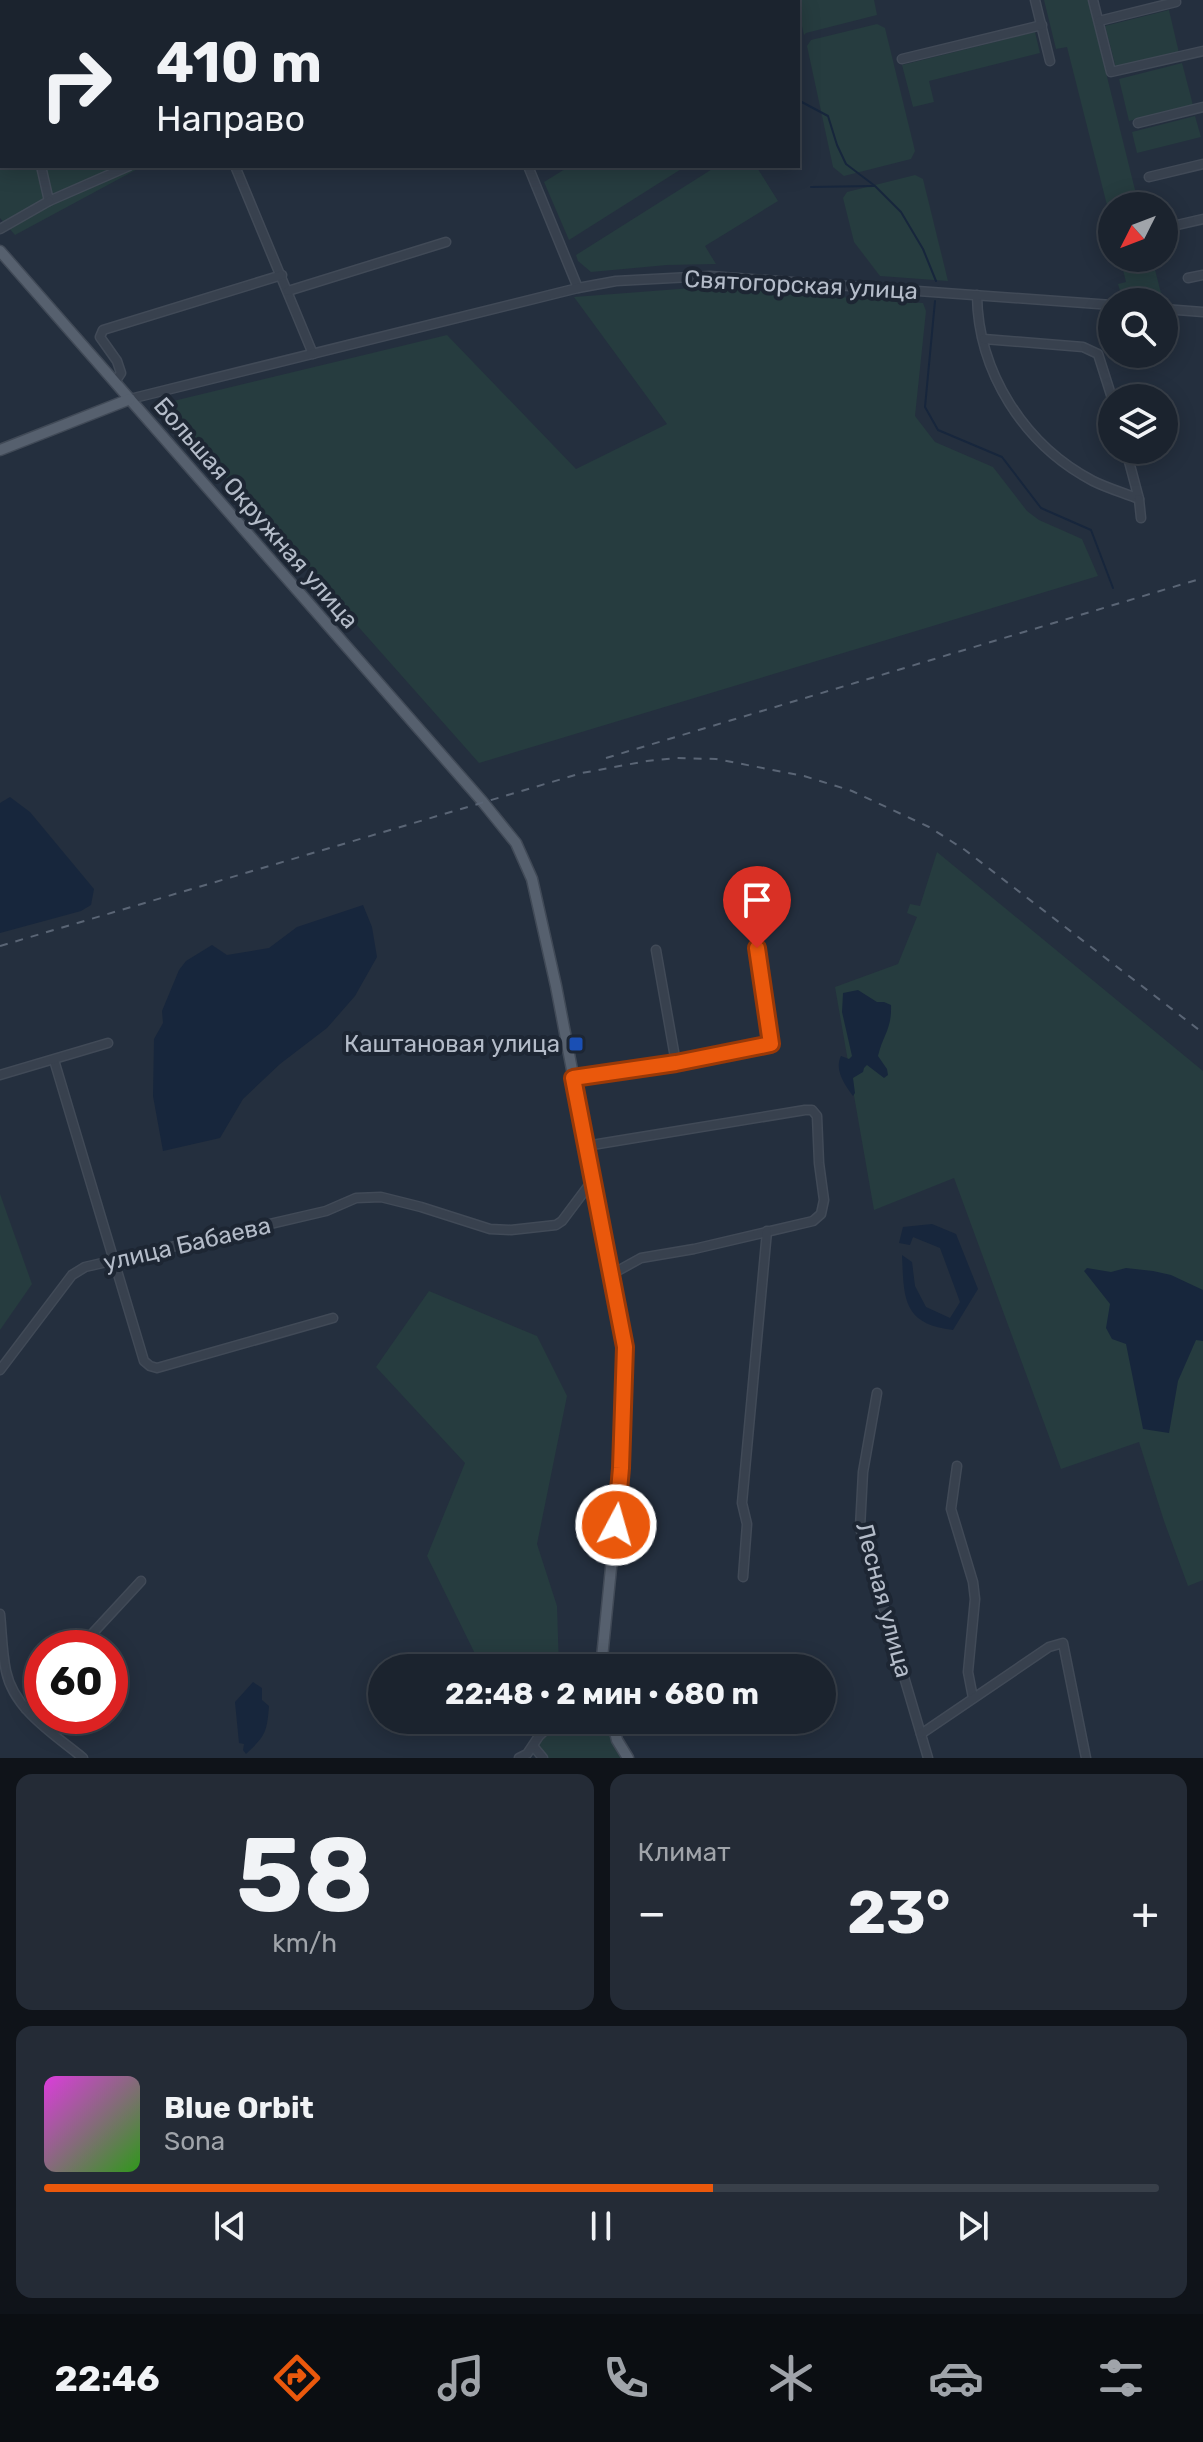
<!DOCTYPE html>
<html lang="ru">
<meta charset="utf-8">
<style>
:root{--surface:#1b232e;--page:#242b36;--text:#f1f3f6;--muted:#a0a4aa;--line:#39404a;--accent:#ea580c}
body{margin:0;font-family:Rubik,sans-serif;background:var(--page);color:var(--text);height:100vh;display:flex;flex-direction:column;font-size:30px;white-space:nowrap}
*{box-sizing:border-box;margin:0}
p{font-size:26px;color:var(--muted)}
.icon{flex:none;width:44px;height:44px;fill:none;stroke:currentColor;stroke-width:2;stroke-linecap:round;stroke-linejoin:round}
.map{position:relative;height:1758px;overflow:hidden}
.drawer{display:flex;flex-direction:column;gap:16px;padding:16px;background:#0f1319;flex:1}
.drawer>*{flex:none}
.hud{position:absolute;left:0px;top:0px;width:800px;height:168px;box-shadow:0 4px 20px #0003,0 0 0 2px var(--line);background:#1b232e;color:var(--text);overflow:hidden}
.needle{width:52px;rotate:228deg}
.controls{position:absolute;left:1098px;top:192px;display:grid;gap:16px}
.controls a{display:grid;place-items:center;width:80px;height:80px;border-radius:50%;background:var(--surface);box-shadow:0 4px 20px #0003,0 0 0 2px var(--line);font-size:40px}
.speed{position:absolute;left:24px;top:1630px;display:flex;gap:16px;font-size:40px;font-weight:700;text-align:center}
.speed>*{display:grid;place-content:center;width:104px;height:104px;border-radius:50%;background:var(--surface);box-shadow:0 4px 20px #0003,0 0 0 2px var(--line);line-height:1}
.speed .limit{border:12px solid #d22;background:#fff;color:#111}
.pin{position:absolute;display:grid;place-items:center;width:68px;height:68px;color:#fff;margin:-82px -34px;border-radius:50% 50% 50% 0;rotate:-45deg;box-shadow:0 0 8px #0007}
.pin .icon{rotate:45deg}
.me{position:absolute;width:88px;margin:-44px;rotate:6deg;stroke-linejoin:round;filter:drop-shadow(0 0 6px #0008)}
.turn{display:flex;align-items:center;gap:28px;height:168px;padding:0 24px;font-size:36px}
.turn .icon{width:104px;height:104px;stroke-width:2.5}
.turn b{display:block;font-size:56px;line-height:68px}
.big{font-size:60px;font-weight:700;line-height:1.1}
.drawer .widget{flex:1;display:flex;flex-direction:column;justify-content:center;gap:12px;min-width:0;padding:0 28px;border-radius:16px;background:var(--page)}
.drawer .dial{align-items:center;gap:0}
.dial b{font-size:104px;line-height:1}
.song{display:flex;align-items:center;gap:24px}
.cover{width:96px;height:96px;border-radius:12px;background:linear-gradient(135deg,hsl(300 70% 55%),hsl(110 70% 35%))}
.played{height:8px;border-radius:4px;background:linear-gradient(90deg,var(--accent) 60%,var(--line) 60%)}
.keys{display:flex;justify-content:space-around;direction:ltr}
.heat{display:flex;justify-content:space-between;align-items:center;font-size:44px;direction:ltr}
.drawer .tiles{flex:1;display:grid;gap:16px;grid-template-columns:1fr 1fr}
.widget:last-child{grid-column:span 2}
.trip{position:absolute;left:368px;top:1654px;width:468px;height:80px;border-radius:40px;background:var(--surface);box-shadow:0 4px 20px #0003,0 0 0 2px var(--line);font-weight:700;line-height:80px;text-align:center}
.tab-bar{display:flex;height:128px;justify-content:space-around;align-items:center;background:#0b0e12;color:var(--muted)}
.tab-bar .icon{width:56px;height:56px}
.tab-bar .selected{color:var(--accent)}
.tab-bar b{font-size:36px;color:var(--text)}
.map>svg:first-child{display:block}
</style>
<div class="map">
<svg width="1203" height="1758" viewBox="0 0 1203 1758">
<rect width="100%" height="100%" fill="#242f3e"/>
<g fill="#263c3f">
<polygon points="0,0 386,0 379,2 2,2 2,166 143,166 15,235 0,218"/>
<polygon points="796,0 874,0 877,15 806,33 804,35"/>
<polygon points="1044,0 1088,0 1139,206 1112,206 1112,225 1067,47 1056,49"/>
<polygon points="1169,10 1179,53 1116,68 1105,26"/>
<polygon points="877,24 885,28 915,151 911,159 844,176 833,167 807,46 811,40"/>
<polygon points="1035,32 1040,53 929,81 934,102 913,107 902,65"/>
<polygon points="1182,63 1193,105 1129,121 1119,79"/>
<polygon points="1195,116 1201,137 1137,153 1132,132"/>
<polygon points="570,166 686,166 569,240 544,182"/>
<polygon points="717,166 756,166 778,201 705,246 716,264 667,265 591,272 578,261 576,255"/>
<polygon points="915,175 923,179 948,281 880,276 854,242 843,198 847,192"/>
<polygon points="1120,258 1152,258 1162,297 1121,294 1118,284 1126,282"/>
<polygon points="705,287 923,303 926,311 915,416 935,442 993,467 1027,511 1039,520 1082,539 1098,576 479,763 161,404 447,335 576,469 667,424 574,297"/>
<polygon points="937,852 1203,1071 1203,1580 1188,1586 1164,1521 1139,1442 1061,1469 954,1178 874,1210 835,987 898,964 917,917 907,913 910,904 920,906"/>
<polygon points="0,1194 32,1284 0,1330"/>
<polygon points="429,1291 537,1336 567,1396 537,1544 557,1606 559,1668 482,1668 427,1556 465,1463 376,1367"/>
<polygon points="543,1720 609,1720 626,1758 543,1758 531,1729"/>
</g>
<g fill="#17263c">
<polygon points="10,797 30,812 94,889 91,905 81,911 0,933 0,803"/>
<polygon points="363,905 372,927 377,957 355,996 327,1028 280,1064 243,1099 220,1138 163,1151 153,1096 154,1039 163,1023 162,1011 179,970 186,961 212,945 227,955 269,948 297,927"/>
<path d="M858,990L877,1002H884L891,1005C892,1029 883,1035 878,1056L887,1069L888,1075L884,1078L867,1065L864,1068L863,1072L853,1078L855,1093L853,1096C845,1085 834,1070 841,1056L849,1059L852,1056L842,1012L843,993Z"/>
<path d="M932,1224L956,1234L978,1289L953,1330C902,1324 904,1298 902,1255L912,1262L915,1286L926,1307L950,1318L960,1302L940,1248L913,1237L910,1245L899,1243L903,1227Z"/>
<polygon points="1087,1268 1111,1272 1126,1268 1153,1271 1171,1275 1203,1290 1203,1341 1196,1340 1178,1381 1169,1433 1143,1429 1126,1344 1112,1339 1106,1328 1110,1304 1084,1271"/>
<path d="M253,1682L262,1688V1700L269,1706C267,1733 265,1736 246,1754L243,1750L244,1744L239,1743L235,1702Z"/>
</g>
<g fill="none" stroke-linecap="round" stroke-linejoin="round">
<g stroke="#17263c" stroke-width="2">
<polyline points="798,100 828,116 837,145 846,164 875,186 901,212 923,249 936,281"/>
<polyline points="811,187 874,186"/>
<polyline points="935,301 925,407 938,430 1002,457 1041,508 1091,530 1113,588"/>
</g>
<g stroke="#414a57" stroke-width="11">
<g id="minor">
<polyline points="15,0 15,2"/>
<polyline points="1035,0 1050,61"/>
<polyline points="1093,0 1111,72 1203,51"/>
<polyline points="177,2 184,0"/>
<polyline points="514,2 515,0"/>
<polyline points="1099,21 1176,2"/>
<polyline points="902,59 1042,25"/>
<polyline points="1138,123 1203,107"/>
<polyline points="41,166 49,201 129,166"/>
<polyline points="235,166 313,354"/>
<polyline points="528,166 578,288"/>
<polyline points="1149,177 1203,164"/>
<polyline points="1164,228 1203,219"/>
<polyline points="0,229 49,201"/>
<polyline points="1188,278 1203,275"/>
<polyline points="288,291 446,242"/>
<path d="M977,295C978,372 1024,445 1093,481C1107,488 1124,493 1139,499L1126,450"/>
<polyline points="1164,309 1203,312"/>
<polyline points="984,339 1083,347 1098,354 1112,398"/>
<polyline points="115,382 121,373 117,361 100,337 103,330 282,275"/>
<polyline points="130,399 578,288 616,281 710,276 1112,305"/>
<polyline points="1139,499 1141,518"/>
<polyline points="656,950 676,1063"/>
<polyline points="54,1060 144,1361 150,1366 157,1368 333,1318"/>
<polyline points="0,1075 108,1043"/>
<polyline points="573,1078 676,1063 771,1044 757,948"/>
<polyline points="586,1146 805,1110 812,1110 817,1116 819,1163 824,1200 821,1214 813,1221 694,1249 641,1258 612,1274"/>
<polyline points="0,1370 72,1275 85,1267 326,1211 356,1198 381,1197 421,1207 490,1229 511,1230 556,1225 562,1221 592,1181"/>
<polyline points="877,1393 863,1472 860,1528 928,1758"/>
<polyline points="957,1466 951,1509 973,1582 975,1599 968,1672 973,1698"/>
<polyline points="743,1577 747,1524 742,1503 767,1231"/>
<path d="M0,1614C2,1633 2,1652 6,1671C14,1710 54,1734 83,1758"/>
<polyline points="79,1648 141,1581"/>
<polyline points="26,1709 42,1690"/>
<polyline points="921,1734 1049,1647 1063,1643 1086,1758"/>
<polyline points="533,1746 543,1758"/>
<polyline points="519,1758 527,1754 539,1736 556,1720"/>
</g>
</g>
<g stroke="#414a57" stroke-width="13">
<g id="major">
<polyline points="0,251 482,801 516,843 532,879 556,986 625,1347 621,1468 601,1668"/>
<polyline points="0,450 130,399"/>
<polyline points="612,1720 617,1740 628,1758"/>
</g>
</g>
<use href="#minor" stroke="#38414e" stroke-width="8"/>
<use href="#major" stroke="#56606e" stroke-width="10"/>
<g stroke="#5a6575" stroke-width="2" stroke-dasharray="8 8" stroke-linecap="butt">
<polyline points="606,758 1203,578"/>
<polyline points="0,946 582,773 647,761 676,758 716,759 804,776 852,791 929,827 965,850 1203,1033"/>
</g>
</g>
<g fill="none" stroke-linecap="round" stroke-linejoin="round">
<g stroke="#983908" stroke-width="20">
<polyline id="route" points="616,1525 621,1468 625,1347 573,1078 676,1063 771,1044 757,948"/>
</g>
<use href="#route" stroke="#ea580c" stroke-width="14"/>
</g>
<rect fill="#1a4fb4" stroke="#1d2633" stroke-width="3" x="568" y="1036" width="16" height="16" rx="4"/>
<g text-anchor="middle" stroke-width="8" stroke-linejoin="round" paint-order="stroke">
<g font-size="24" fill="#b4bcc9" stroke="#1d2633">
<text transform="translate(801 285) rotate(3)" y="8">Святогорская улица</text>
<text transform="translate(256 513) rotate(49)" y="8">Большая Окружная улица</text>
<text transform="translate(187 1244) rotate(-13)" y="8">улица Бабаева</text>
<text transform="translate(884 1600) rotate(75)" y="8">Лесная улица</text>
</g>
<g font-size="24" fill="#b4bcc9" stroke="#1d2633" text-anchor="end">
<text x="560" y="1052">Каштановая улица</text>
</g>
</g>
</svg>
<div class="controls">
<a><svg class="needle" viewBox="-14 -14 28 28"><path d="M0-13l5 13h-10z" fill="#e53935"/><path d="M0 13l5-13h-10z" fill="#a0a4aa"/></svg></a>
<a><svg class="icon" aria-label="search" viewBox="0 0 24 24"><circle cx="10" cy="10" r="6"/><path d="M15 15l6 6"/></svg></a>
<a><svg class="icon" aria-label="layers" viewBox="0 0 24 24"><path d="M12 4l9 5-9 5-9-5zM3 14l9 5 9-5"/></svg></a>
</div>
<div class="speed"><div class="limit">60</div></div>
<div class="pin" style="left:757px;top:948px;background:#d93025"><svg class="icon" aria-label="arrive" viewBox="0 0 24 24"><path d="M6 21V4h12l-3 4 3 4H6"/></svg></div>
<svg class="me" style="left:616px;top:1525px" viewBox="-20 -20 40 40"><circle r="17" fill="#ea580c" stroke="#fff" stroke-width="3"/><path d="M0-11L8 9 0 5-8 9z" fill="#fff"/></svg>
<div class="trip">22:48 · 2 мин · 680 m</div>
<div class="hud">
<div class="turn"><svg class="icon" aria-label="right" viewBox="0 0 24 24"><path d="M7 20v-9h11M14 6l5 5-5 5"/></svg><div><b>410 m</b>Направо</div></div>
</div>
</div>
<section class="drawer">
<div class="tiles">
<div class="widget dial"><b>58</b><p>km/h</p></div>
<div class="widget"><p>Климат</p>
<div class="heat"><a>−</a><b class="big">23°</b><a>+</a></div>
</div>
<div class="widget">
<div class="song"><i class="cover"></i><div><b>Blue Orbit</b><p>Sona</p></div></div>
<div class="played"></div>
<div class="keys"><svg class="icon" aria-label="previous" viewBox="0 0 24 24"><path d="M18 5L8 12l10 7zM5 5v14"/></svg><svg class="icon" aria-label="pause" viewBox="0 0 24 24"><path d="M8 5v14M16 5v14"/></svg><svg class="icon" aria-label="next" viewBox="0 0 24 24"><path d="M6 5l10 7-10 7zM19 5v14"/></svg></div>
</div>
</div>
</section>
<nav class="tab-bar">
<b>22:46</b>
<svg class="icon selected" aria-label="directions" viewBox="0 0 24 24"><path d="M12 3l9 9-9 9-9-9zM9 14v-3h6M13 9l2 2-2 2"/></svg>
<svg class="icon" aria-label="music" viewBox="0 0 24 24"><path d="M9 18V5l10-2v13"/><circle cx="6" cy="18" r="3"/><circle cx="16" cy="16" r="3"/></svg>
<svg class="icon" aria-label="phone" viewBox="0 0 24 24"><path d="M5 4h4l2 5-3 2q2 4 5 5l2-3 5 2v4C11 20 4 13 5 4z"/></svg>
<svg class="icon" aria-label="climate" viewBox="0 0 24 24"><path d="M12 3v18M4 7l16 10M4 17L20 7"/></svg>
<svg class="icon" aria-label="car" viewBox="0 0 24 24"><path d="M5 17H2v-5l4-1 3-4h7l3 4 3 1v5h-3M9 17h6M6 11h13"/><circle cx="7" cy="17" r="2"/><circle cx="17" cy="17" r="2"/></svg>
<svg class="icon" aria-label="filters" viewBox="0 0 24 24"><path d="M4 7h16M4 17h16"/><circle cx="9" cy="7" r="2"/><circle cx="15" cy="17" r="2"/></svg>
</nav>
